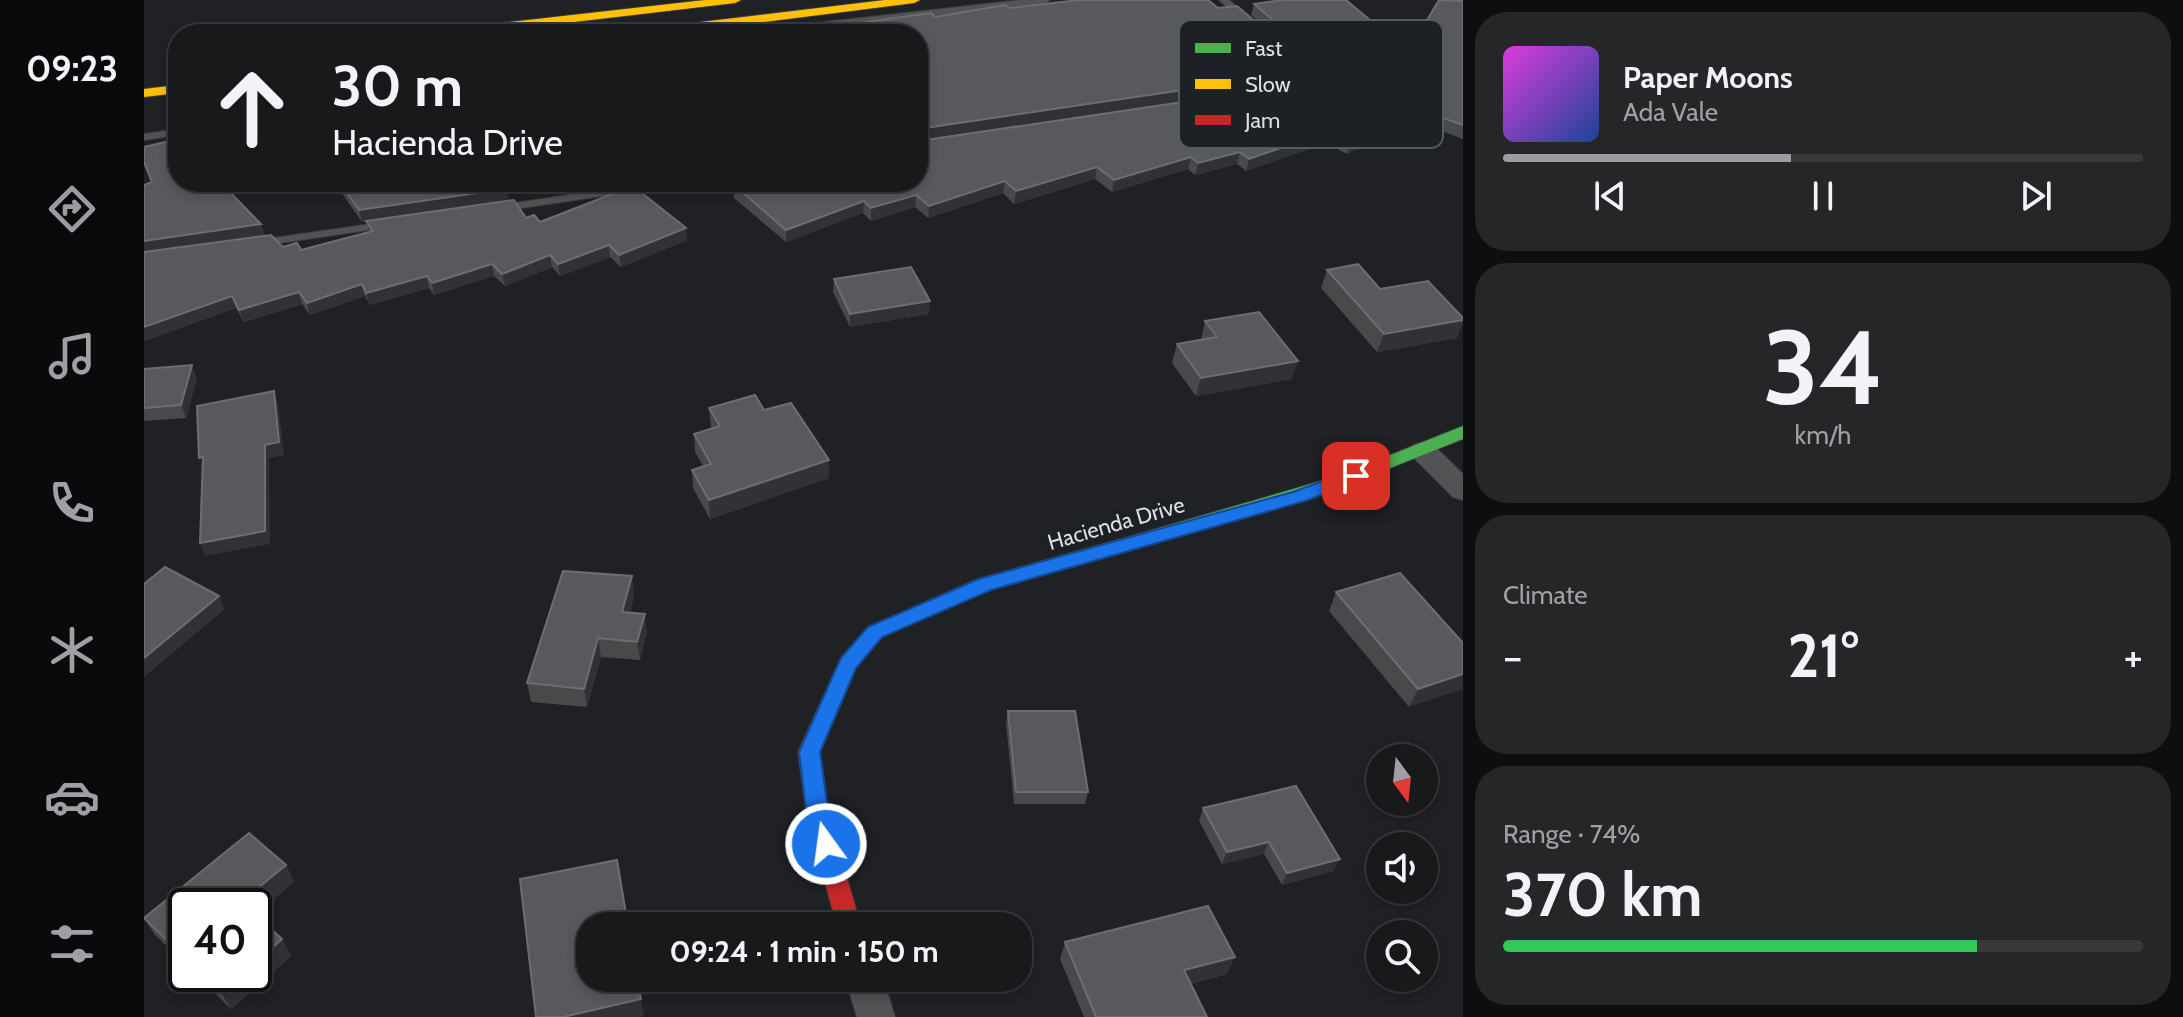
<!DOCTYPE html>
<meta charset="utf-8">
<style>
:root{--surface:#17191b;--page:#242628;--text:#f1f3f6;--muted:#9ea0a3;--line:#36383a;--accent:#9a9ca0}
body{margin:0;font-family:Cabin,sans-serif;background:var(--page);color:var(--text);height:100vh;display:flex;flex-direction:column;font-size:30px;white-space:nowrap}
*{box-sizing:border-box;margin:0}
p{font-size:26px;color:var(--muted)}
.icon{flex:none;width:44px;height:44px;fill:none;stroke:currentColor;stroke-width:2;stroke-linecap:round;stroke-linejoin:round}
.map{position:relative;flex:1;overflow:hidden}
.panel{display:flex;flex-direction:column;gap:12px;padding:12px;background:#0d0e0f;width:720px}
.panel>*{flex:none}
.top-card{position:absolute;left:24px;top:24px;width:760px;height:168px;border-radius:32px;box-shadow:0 4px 12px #0003,0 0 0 2px var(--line);background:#17191b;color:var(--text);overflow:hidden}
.needle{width:52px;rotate:165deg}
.fabs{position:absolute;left:1222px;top:744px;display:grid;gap:16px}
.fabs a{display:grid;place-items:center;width:72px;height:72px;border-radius:50%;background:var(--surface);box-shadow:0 4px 12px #0003,0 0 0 2px var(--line);font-size:40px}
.speed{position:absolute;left:24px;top:888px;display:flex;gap:16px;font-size:40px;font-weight:700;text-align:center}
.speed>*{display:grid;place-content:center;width:104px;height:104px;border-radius:50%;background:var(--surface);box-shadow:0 4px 12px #0003,0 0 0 2px var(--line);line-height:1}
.speed .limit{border:4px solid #111;border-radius:12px;background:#fff;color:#111}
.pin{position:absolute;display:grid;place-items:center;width:68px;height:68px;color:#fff;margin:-34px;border-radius:16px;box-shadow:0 4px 12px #0006}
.me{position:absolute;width:88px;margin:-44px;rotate:346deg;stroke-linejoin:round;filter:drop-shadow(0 0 6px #0008)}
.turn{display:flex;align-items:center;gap:28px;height:168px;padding:0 32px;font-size:36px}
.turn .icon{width:104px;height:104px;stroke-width:2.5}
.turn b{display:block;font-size:56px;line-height:68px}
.big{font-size:60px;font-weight:800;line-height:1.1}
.panel .card{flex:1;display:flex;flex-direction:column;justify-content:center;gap:12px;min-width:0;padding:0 28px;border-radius:32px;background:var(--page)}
.panel .dial{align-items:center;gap:0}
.dial b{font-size:104px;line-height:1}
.song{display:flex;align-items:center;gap:24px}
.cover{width:96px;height:96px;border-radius:12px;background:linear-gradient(135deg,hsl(300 70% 55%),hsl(220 70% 35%))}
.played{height:8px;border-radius:4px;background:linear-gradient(90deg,var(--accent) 45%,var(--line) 45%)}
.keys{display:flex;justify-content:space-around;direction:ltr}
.heat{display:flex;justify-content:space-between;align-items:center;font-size:44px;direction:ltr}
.charge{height:12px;border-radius:6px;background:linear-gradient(90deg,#34c759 74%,var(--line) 0)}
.trip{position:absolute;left:432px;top:912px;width:456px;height:80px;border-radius:32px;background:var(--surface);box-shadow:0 4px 12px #0003,0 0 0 2px var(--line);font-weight:800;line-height:80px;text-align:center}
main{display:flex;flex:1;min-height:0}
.tab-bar{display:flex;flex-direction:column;width:144px;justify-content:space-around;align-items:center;background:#090a0b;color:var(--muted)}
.tab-bar .icon{width:56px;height:56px}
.tab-bar .current{color:var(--accent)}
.tab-bar b{font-size:36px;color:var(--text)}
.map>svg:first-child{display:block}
</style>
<main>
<nav class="tab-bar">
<b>09:23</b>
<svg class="icon current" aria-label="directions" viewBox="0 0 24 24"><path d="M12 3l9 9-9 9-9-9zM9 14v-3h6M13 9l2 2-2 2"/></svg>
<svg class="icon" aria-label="music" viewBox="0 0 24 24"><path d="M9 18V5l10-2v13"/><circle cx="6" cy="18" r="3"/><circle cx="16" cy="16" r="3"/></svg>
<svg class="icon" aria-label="phone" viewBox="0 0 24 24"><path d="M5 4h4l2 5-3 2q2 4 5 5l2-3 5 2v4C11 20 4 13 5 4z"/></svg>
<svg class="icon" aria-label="climate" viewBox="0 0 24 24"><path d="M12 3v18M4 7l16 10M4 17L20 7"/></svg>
<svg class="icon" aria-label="car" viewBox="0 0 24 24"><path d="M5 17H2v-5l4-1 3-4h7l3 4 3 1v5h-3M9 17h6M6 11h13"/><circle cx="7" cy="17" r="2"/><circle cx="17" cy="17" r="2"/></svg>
<svg class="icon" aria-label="filters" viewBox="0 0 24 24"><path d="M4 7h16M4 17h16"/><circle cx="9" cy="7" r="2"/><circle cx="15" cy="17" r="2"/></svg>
</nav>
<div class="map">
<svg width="1319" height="1017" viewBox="0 0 1319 1017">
<rect width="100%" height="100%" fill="#1f2124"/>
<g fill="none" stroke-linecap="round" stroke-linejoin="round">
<g stroke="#3b3d40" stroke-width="2">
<g id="lane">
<polygon points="877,0 906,0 901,3 626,34 596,34 601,31"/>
<polygon points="1075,0 1085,0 1107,19 1099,21"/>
<polygon points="1151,62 1157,62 1184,85 1184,89 1166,91 1166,87 1173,85 1151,66"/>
<polygon points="34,129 34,135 0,140 0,134"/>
<polygon points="511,182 538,182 533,185 357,211 351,208 357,205"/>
<polygon points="241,222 245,223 245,227 115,246 109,243 115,240"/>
</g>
</g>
<g stroke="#3b3d40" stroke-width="2">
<g id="street">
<polygon points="1279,442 1289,445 1319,474 1319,500 1309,497 1269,457 1266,451 1269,445"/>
<polygon points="701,978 739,978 751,1017 713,1017"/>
</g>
</g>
<g stroke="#3b3d40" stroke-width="2">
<polygon id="fast" points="1319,426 1319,439 1206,484 995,548 986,541 988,536 1194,476"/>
</g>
<g stroke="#3b3d40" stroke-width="2">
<g id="slow">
<polygon points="561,0 597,0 591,3 327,34 290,34 296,30"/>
<polygon points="741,0 776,0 770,3 557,30 551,26 557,22"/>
<polygon points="34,85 34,93 0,97 0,89"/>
</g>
</g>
<g stroke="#3b3d40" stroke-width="2">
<polygon id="jam" points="995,534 1004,541 1002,546 847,589 738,637 712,668 676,752 685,817 717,926 693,926 663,817 654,752 697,658 724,627 834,579"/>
</g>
<use href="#lane" fill="#525355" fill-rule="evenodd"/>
<use href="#street" fill="#525355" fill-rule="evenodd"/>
<use href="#fast" fill="#4caf50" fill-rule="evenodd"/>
<use href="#slow" fill="#ffc107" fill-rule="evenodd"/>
<use href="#jam" fill="#c62828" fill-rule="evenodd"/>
</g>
<g fill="#48494b">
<polygon points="1130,0 1202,0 1264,52 1319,1 1319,139 1295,130 1263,149 1237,137 1203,154 1182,143 1102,171 1093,164 1051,175 1044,169 968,192 951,179 870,204 859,193 784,218 771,207 727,221 719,213 642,242 590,198 590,185 595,184 593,182 774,182 665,30 865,8 1074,8 1169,71 1166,83 1184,81 1107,15 1110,4 1131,1"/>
<polygon points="190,182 358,182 362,189 364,200 382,218 396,222 542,228 543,240 477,267 466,257 416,276 408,267 361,286 350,276 290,295 285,288 226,305 221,296 166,315 158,304 100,322 92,308 0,341 0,185 120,236 139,247 157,250 225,232 222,221 218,222"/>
<polygon points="1183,270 1236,289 1313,338 1233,352 1177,288"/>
<polygon points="690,279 785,314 706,327 689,292"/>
<polygon points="1061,321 1148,379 1052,396 1028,363 1033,344 1057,340"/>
<polygon points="0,369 53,378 42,418 0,421"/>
<polygon points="565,408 620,410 685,478 566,519 549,488 548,470 559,466 551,452 550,434 567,428"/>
<polygon points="1192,592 1319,643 1265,707 1185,611"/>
<polygon points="490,595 486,613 503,632 496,660 457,657 443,707 387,702 383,683"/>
<polygon points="864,711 944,792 941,804 870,804 862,723"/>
<polygon points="1059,808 1190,871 1138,885 1120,854 1078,864 1055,821"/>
<polygon points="142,865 150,882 111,915 138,939 147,956 87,1009 51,974 110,974 42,906 42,965 11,935 0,918"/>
<polygon points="921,942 1083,974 1047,984 1063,1017 940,1017 916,959"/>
</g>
<g fill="#313235">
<polygon points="1169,71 1166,83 774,141 774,129"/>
<polygon points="1299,118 1295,130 1263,149 1267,137"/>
<polygon points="1241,125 1237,137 1203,154 1207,142"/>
<polygon points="1185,131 1182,143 1102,171 1105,159"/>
<polygon points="1096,152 1093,164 1051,175 1054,163"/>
<polygon points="1047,157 1044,169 968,192 970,180"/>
<polygon points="953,167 951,179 870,204 872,191"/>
<polygon points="861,181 859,193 784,218 785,206"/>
<polygon points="362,189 364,200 218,222 215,210"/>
<polygon points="772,195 771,207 727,221 727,208"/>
<polygon points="720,201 719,213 642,242 642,230"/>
<polygon points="117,224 121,236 0,254 0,241"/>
<polygon points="542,228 543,240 477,267 475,255"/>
<polygon points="465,245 466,257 416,276 414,264"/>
<polygon points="406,255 408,267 361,286 358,274"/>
<polygon points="348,264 350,276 290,295 288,283"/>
<polygon points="283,276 285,288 226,305 222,293"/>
<polygon points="218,284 221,296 166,315 163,303"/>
<polygon points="155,292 158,304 100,322 95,310"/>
<polygon points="88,296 92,308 0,341 0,327"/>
<polygon points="786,301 785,314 706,327 706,314"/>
<polygon points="1319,320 1319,324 1313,338 1233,352 1240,334"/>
<polygon points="1154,361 1148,379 1052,396 1057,378"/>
<polygon points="48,365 53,378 42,418 37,405"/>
<polygon points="130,391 134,404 140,455 125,458 126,544 61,556 56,543 121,445"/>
<polygon points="685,460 685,478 566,519 565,500"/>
<polygon points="488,576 490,595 481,631 478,612"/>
<polygon points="75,596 81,609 0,677 0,658"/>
<polygon points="501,614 503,632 496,660 493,642"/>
<polygon points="454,638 457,657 443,707 440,689"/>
<polygon points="1319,674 1319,689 1265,707 1274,689"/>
<polygon points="1125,842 1120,854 1078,864 1083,852"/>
<polygon points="1196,859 1190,871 1138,885 1143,873"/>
<polygon points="142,865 150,882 110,916 110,906 99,906 97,902"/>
<polygon points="138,939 147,956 87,1009 77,993 98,974 110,974 110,964"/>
<polygon points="1091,957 1083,974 1034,987 1040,970"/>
<polygon points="493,978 500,1016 495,1017 419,1017"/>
</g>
<g fill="#58595c" stroke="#6d6e71" stroke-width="2">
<polygon points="935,0 1064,0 1074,8 1093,6 1169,71 774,129 774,130 774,34 607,34 662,26 665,30 787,13 791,17 861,5 865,8"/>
<polygon points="1139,0 1202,0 1264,52 1295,0 1319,1 1319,125 1299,118 1267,137 1241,125 1207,142 1185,131 1105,159 1096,152 1054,163 1047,157 970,180 953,167 872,191 861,181 785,206 772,195 727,208 720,201 642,230 590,185 599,182 774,182 774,140 775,141 1188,80 1189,71 1110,4"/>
<polygon points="352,26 360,26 366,34 354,34"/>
<polygon points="34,139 34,182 76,182 117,224 0,241 0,185 8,182 0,162 0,147"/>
<polygon points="195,182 358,182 362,189 215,210"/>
<polygon points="489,186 542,228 475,255 465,245 414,264 406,255 358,274 348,264 288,283 283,276 222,293 218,284 163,303 155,292 95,310 88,296 0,327 0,252 127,235 139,247 153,243 157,250 229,231 222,221 370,200 382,218 390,215 396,222"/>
<polygon points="1214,264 1236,289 1284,281 1319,318 1319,320 1240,334 1183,270"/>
<polygon points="767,267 786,301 706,314 690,279"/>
<polygon points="1115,312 1154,361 1057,378 1033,344 1073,337 1061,321"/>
<polygon points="48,365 37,405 0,408 0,369"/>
<polygon points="130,391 135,442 121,445 121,531 56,543 59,457 55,458 53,406"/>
<polygon points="611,395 620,410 647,403 685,460 565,500 548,470 567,464 550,434 576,426 565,408"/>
<polygon points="21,567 75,596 0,658 0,584"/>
<polygon points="419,571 488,576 478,612 501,614 493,642 454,638 440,689 383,683"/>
<polygon points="1256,573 1319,643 1319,674 1274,689 1192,592"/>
<polygon points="864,711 931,711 944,792 872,792"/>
<polygon points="1152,786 1196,859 1143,873 1125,842 1083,852 1059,808"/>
<polygon points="105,833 142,865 97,902 102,906 42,906 42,959 0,918"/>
<polygon points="473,860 484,926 446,926 446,978 493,978 497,999 419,1017 392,1017 376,879"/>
<polygon points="1064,906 1091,957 1040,970 1063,1017 952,1017 921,942"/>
<polygon points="110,914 138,939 110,964"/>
<polygon points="58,974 98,974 77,993"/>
</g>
<polygon fill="#1a73e8" stroke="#114b97" stroke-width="2" points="1212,469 1218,471 1221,476 1218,480 1161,501 847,590 738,637 712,668 676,752 685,817 693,844 690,851 682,854 674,851 663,817 655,752 697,658 724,627 835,579 1149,492"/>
<g text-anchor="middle" stroke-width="8" stroke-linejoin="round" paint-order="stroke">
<g font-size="22" fill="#dddfe3" stroke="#1d2126">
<text transform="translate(972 523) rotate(-16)" y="8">Hacienda Drive</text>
</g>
</g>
<rect x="1035" y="20" width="264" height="128" rx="12" fill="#1d2126" stroke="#575a5f" stroke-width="2"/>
<rect x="1051" y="43" width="36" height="10" fill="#4caf50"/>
<rect x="1051" y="79" width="36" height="10" fill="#ffc107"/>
<rect x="1051" y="115" width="36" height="10" fill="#c62828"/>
<g font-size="22" fill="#dddfe3">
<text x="1101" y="56">Fast</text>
<text x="1101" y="92">Slow</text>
<text x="1101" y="128">Jam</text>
</g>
</svg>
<div class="fabs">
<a><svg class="needle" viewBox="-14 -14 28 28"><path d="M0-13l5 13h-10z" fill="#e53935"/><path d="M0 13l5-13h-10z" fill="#9ea0a3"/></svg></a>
<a><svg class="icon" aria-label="sound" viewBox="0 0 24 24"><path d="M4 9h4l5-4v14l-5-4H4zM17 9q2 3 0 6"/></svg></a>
<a><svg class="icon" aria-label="search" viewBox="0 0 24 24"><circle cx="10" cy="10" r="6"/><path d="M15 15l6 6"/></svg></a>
</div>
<div class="speed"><div class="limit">40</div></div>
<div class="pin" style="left:1212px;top:476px;background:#d93025"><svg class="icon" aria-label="arrive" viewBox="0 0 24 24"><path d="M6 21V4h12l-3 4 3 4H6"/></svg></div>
<svg class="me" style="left:682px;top:844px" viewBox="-20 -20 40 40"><circle r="17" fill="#1a73e8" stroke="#fff" stroke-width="3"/><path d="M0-11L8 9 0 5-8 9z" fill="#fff"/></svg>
<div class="trip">09:24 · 1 min · 150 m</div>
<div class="top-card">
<div class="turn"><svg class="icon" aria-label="ahead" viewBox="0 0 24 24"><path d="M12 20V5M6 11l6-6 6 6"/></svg><div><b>30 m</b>Hacienda Drive</div></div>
</div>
</div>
<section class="panel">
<div class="card">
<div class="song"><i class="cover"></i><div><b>Paper Moons</b><p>Ada Vale</p></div></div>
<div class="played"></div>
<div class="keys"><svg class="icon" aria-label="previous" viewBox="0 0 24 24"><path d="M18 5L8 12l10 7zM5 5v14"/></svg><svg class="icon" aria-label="pause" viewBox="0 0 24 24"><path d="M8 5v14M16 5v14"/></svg><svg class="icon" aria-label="next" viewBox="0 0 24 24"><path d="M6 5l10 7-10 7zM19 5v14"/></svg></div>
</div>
<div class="card dial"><b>34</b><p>km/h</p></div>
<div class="card"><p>Climate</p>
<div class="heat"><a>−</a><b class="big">21°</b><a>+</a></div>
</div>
<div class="card"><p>Range · 74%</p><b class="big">370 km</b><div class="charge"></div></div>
</section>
</main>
